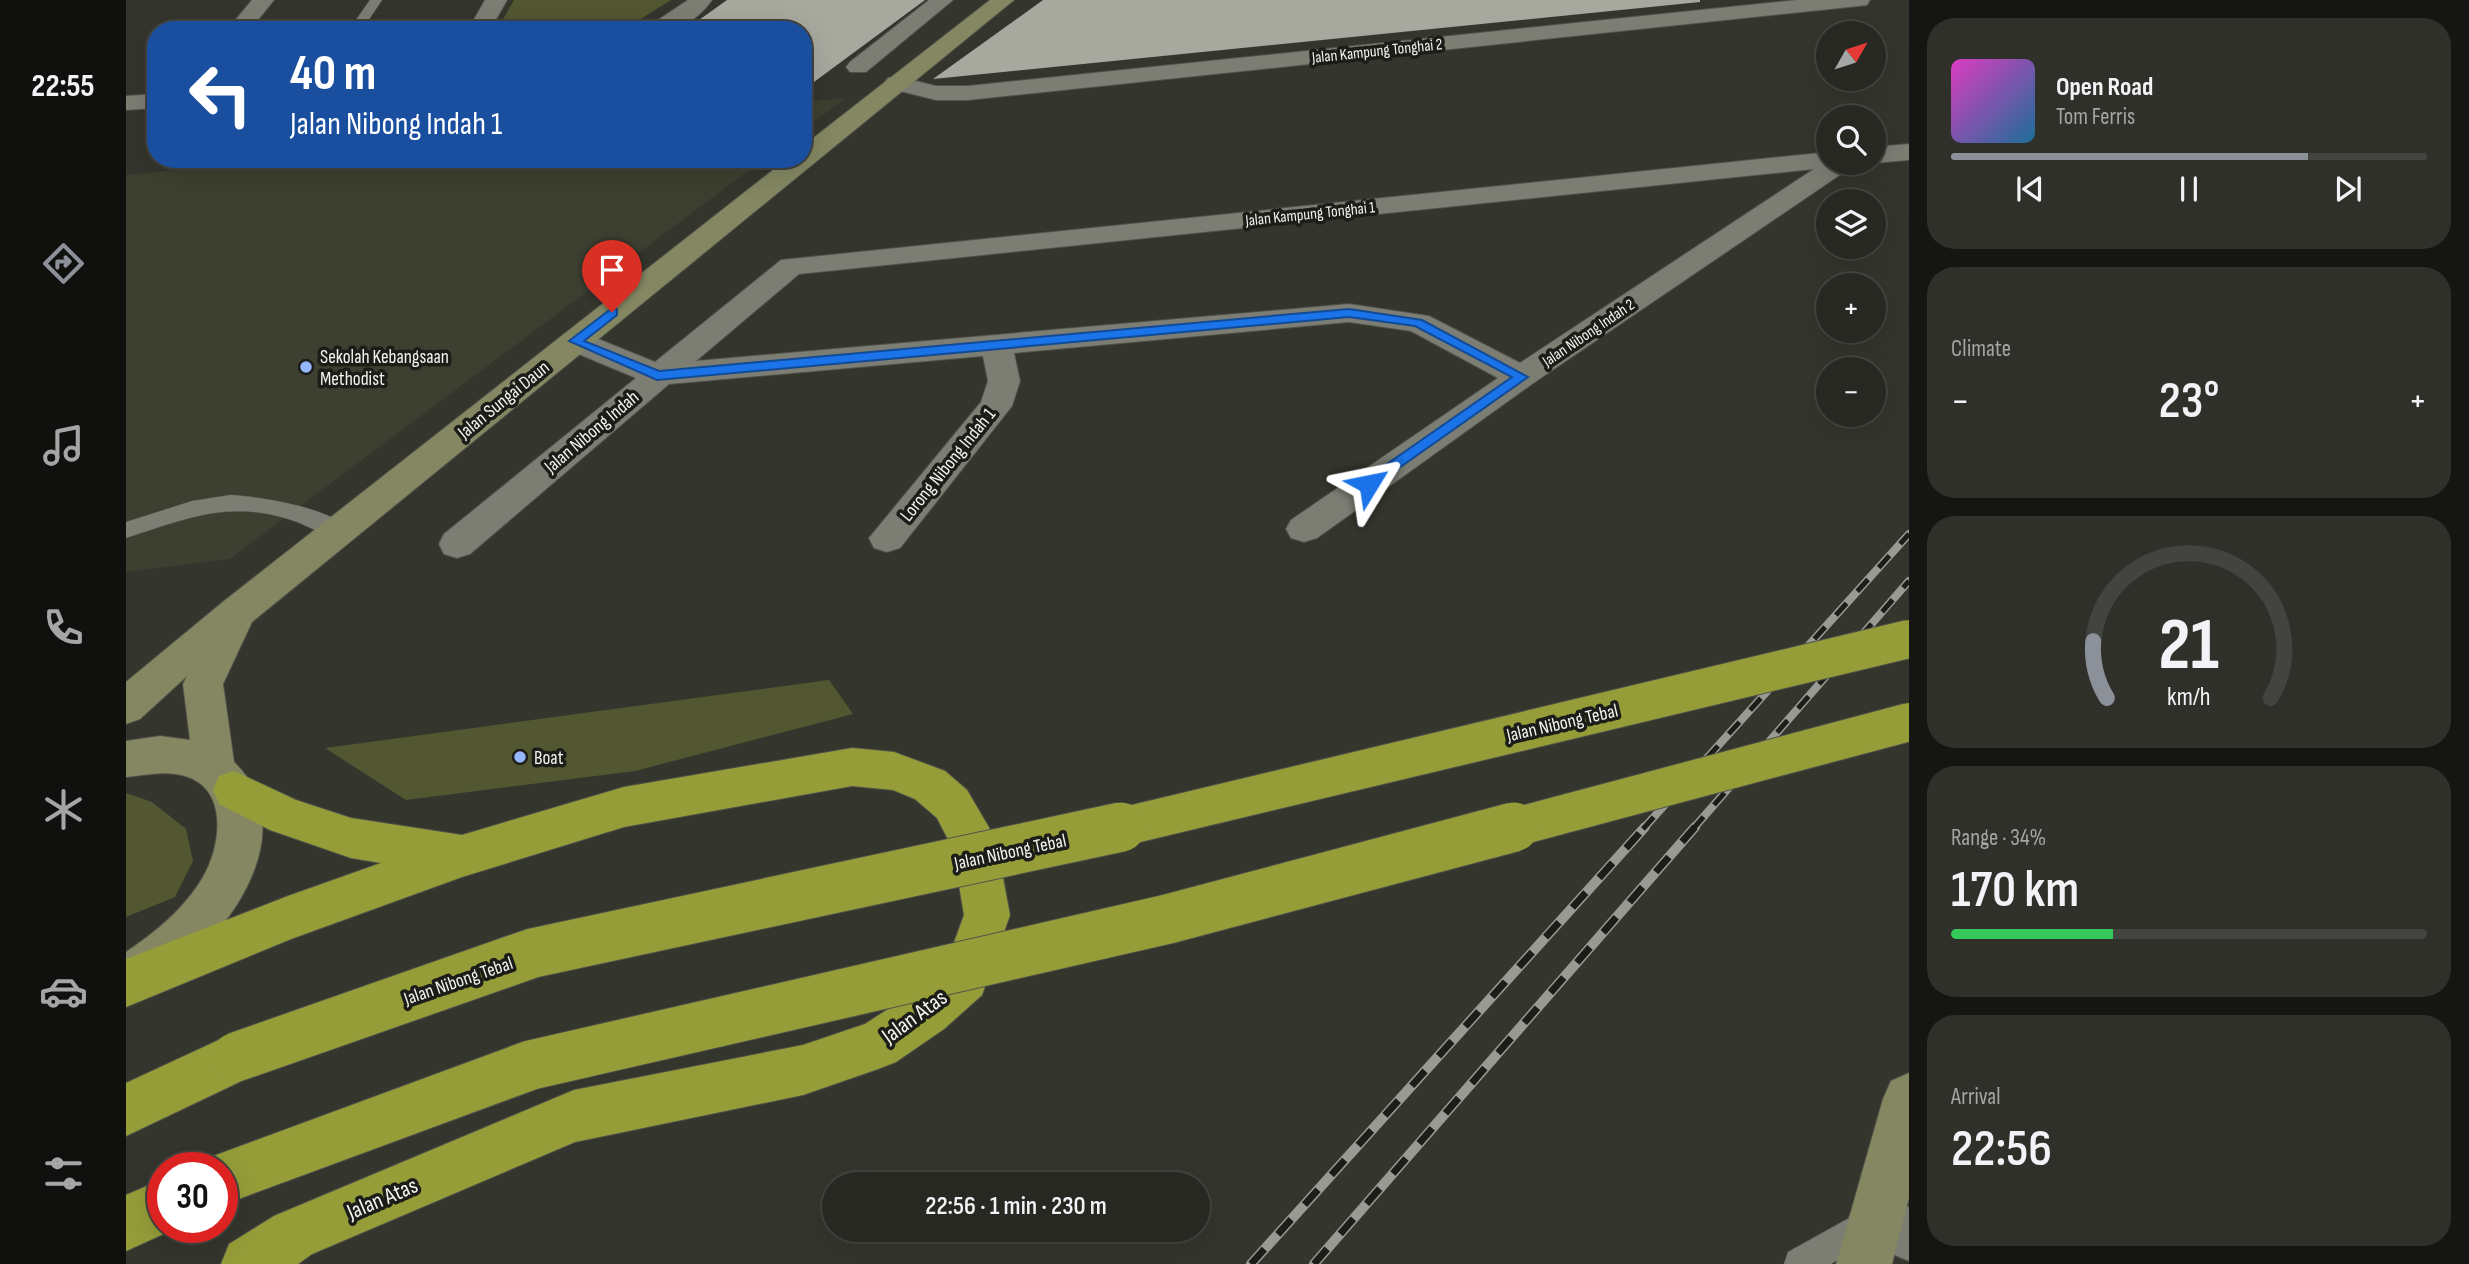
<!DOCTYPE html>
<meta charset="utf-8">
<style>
:root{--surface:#272822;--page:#2f302a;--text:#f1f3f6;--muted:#a4a6a5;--line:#434440;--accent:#8c9099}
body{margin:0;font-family:"Sofia Sans Condensed",sans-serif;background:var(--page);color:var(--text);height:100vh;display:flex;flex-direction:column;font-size:26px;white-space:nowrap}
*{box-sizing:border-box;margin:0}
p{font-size:23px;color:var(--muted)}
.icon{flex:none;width:38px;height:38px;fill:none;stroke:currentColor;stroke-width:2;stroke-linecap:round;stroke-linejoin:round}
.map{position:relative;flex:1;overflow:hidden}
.drawer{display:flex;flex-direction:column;gap:18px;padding:18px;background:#151613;width:560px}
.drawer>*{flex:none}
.top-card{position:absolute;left:21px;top:21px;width:665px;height:147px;border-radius:28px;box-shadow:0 7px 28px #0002,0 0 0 2px var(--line);background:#1a4fa0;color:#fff;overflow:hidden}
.needle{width:46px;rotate:51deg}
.controls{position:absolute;left:1690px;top:21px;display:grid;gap:14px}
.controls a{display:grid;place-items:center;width:70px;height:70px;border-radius:50%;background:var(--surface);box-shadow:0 7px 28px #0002,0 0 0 2px var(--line);font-size:35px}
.speed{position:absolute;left:21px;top:1152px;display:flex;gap:14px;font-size:35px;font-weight:700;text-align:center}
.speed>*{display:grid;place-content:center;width:91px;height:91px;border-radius:50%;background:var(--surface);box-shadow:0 7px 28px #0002,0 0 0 2px var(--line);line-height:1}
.speed .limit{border:10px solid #d22;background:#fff;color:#111}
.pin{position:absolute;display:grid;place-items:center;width:60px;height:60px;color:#fff;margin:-72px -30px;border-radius:50% 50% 50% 0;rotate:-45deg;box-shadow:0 0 7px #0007}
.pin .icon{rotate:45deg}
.me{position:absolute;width:77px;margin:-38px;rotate:55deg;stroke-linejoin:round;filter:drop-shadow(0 0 5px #0008)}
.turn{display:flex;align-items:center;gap:24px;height:147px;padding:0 28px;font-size:32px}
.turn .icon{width:91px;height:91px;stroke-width:2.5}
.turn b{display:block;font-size:49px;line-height:60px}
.big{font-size:52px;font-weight:600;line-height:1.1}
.drawer .tile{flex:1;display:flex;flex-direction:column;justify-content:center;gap:10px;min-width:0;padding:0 24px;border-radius:28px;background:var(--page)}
.drawer .dial{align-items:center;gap:0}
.dial svg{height:182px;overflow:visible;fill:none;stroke:var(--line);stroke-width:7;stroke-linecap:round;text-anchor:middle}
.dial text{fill:var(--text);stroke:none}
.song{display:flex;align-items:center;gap:21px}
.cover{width:84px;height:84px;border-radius:10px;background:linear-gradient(135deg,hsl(310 70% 55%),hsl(200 70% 35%))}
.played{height:7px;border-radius:4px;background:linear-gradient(90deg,var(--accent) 75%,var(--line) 75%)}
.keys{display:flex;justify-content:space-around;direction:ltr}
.heat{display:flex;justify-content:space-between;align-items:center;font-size:38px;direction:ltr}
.charge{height:10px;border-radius:5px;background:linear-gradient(90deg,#34c759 34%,var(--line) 0)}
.trip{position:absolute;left:696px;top:1172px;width:388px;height:70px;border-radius:35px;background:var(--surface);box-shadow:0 7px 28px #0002,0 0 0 2px var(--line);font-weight:600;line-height:70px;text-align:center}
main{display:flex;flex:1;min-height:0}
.dock{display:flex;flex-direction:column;width:126px;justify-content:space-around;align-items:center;background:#10100e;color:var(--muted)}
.dock .icon{width:49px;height:49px}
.dock .current{color:var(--accent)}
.dock b{font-size:32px;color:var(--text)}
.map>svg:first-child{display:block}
</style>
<main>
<nav class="dock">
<b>22:55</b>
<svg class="icon current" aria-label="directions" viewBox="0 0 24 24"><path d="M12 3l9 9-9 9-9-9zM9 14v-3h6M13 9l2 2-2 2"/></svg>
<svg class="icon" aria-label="music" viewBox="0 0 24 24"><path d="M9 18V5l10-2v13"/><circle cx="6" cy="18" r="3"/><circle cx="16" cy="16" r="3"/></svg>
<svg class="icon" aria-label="phone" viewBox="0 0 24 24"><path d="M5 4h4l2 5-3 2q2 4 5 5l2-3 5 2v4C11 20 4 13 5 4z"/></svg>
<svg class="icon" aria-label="climate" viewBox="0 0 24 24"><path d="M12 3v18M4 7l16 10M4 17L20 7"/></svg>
<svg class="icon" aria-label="car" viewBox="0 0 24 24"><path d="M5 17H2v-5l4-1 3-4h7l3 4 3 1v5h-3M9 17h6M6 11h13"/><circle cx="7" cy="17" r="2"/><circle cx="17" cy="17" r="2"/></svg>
<svg class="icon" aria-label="filters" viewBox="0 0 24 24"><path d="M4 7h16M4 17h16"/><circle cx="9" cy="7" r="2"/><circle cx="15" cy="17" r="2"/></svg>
</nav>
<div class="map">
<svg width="1783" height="1264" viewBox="0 0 1783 1264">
<rect width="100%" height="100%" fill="#34362d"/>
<g fill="#3d3f30">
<polygon points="720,98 677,130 677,102"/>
<polygon points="150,159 638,159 104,559 0,572 0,175"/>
</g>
<g fill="#535731">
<polygon points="388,0 545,0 497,30 371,30"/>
<polygon points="703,680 727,714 509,771 280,800 199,748"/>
<polygon points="0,793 26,802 60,829 67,861 49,897 0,917"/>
</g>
<g fill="#a7a89e">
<polygon points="601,0 799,0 688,82 677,83 677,30 559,30"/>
<polygon points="917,0 1574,0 1574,2 807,79"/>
</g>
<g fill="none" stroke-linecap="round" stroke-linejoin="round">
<g stroke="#505149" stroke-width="1">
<g id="lane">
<polygon points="244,0 256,0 236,30 223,30"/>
<path d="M104,495C129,496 210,508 223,531L219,537L212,539C195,534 179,524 162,519C101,500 57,520 0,538V522L66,501Z"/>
<polygon points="1743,1207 1754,1212 1759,1223 1754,1234 1705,1264 1658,1264 1662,1252"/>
</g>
</g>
<g stroke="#505149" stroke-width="2">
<g id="street">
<polygon points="126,0 148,0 124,30 101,30"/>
<polygon points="359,0 381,0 364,30 342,30"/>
<path d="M562,0H586C567,27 547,30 517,30Z"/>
<polygon points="803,0 827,0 740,72 724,72 720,67 724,62"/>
<polygon points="1671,0 1744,0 1741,5 1733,6 842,100 810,100 762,88 758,83 762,78 770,76 810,86 842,86"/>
<polygon points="30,94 30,108 0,110 0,96"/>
<polygon points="1783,144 1783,160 1748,163 1748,147"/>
<path d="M1703,152V163H1728L1724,168L1406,384L1191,538L1178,542L1165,538L1160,529L1165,520L1372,378L1285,331L1223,322L888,353L894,381L886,406L774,548L761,552L748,548L743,538L855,402L862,381L857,356L543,384L344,554L331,558L318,554L313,544L318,534L510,378L438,348L434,341L438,334L449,331L460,334L529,362L655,260ZM1688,169L1394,363L1303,316L1223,304L570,361L673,274Z"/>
<polygon points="1749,1193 1783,1207 1783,1261 1730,1239 1722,1220 1730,1201"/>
</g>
</g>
<g stroke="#505149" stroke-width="2">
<g id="secondary">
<path d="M864,0H888L126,622L97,684L108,762C190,841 77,971 0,1003V952C30,932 59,908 77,877C95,846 103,789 59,776C40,770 19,775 0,777V741L34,736L64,740L57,684L61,676L14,719L0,724V682L98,601L661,159H677V146Z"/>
<polygon points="1783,1073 1783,1198 1766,1264 1710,1264 1757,1099 1765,1081"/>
</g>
</g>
<g stroke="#505149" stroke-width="2">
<g id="highway">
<polygon points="726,748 768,752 819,771 841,790 865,831 871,846 884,915 856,995 818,1029 770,1062 752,1069 677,1095 449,1142 186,1254 172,1264 95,1264 103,1244 148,1216 448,1090 677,1045 739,1024 784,995 821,962 838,915 827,849 811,818 789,799 767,790 726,786 498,827 336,877 165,939 0,1007 0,959 162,896 255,863 225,858 144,830 93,804 87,790 93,776 108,771 170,800 225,818 336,835 498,787"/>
<polygon points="110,1032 128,1039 135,1057 128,1075 0,1136 0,1083"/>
<polygon points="37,1179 37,1227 53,1227 0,1251 0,1195"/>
</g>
</g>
<use href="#lane" fill="#7c7d73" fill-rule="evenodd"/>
<use href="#street" fill="#7c7d73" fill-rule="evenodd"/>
<use href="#secondary" fill="#848762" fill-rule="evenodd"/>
<use href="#highway" fill="#959d39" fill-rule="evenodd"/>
<g stroke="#999a93" stroke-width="8">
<g id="rail-far1">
<polyline points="1517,829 1783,534"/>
<polyline points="1567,829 1783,581"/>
</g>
</g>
<g stroke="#999a93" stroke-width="10">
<g id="rail">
<polyline points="1125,1264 1519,827"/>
<polyline points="1188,1264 1569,827"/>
</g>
</g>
<use href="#rail-far1" stroke="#1c1d19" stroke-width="5" stroke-dasharray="16" stroke-linecap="butt"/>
<use href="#rail" stroke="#1c1d19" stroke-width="7" stroke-dasharray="20" stroke-linecap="butt"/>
<g stroke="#505149" stroke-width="40" stroke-linecap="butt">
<g id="highway-bridge-far1">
<polyline points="987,829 1783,639"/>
<polyline points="1382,829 1783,722"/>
</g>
</g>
<g stroke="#505149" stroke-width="51" stroke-linecap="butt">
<g id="highway-bridge">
<polyline points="110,1057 407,953 995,827"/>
<polyline points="96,1179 405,1065 1042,919 1388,827"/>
</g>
</g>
<use href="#highway-bridge-far1" stroke="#959d39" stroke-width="38"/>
<use href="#highway-bridge" stroke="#959d39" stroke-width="49"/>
</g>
<polygon fill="#1a73e8" stroke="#114b97" stroke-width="2" points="486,308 491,309 491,315 458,341 533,371 1223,309 1296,320 1402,377 1243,489 1238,487 1238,480 1386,377 1289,326 1223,317 531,380 443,341"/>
<g fill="#94b7fd" stroke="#1c1d19" stroke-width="2.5">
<circle cx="180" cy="367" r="7"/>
<circle cx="394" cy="757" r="7"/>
</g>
<g text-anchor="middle" stroke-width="7" stroke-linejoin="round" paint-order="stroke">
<g font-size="16" fill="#f3f4ee" stroke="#1c1d19">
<text transform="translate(1251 50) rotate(-6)" y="6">Jalan Kampung Tonghai 2</text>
<text transform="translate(1184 213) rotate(-6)" y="6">Jalan Kampung Tonghai 1</text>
<text transform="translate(1462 332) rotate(-34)" y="6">Jalan Nibong Indah 2</text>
</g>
<g font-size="19" fill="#f3f4ee" stroke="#1c1d19" text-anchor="start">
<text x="194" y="363">Sekolah Kebangsaan<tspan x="194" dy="22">Methodist</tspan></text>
<text x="408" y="764">Boat</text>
</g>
<g font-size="19" fill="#f3f4ee" stroke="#1c1d19">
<text transform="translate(377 399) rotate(-39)" y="7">Jalan Sungai Daun</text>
<text transform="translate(465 431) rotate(-40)" y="7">Jalan Nibong Indah</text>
<text transform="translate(821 464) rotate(-51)" y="7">Lorong Nibong Indah 1</text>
<text transform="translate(1436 722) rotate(-13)" y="7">Jalan Nibong Tebal</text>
<text transform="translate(884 851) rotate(-12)" y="7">Jalan Nibong Tebal</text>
<text transform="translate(332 980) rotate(-19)" y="7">Jalan Nibong Tebal</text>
</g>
<g font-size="23" fill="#f3f4ee" stroke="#1c1d19">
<text transform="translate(788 1016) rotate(-36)" y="8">Jalan Atas</text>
<text transform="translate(256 1198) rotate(-23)" y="8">Jalan Atas</text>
</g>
</g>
</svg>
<div class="controls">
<a><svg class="needle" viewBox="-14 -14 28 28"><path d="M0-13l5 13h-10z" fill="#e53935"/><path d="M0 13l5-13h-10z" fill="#a4a6a5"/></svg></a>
<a><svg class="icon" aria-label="search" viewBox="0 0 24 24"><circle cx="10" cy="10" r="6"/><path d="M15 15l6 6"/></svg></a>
<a><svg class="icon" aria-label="layers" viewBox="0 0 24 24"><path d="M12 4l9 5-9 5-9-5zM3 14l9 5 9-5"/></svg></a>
<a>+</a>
<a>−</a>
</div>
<div class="speed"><div class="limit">30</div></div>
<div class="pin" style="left:486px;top:312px;background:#d93025"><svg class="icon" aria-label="arrive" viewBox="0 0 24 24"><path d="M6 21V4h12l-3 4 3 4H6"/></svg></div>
<svg class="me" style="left:1243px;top:484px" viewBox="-20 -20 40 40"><path d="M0-17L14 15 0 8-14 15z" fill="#1a73e8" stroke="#fff" stroke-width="4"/></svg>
<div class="trip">22:56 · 1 min · 230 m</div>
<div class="top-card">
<div class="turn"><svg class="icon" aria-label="left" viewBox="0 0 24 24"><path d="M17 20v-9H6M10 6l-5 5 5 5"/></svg><div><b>40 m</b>Jalan Nibong Indah 1</div></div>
</div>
</div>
<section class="drawer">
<div class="tile">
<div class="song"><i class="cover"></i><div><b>Open Road</b><p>Tom Ferris</p></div></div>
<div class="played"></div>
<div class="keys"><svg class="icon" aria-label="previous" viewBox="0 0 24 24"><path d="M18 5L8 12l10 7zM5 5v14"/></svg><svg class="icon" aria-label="pause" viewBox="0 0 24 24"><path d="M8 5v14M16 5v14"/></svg><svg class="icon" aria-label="next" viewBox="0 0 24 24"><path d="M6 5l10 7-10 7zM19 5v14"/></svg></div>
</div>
<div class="tile"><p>Climate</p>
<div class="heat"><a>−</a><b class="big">23°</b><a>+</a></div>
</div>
<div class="tile dial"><svg viewBox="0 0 100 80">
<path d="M14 69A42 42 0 1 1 86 69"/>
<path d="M14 69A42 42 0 0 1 8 44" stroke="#8c9099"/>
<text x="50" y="56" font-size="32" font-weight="700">21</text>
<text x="50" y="72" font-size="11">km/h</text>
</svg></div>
<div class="tile"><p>Range · 34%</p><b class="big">170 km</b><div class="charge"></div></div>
<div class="tile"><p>Arrival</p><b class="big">22:56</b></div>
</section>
</main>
